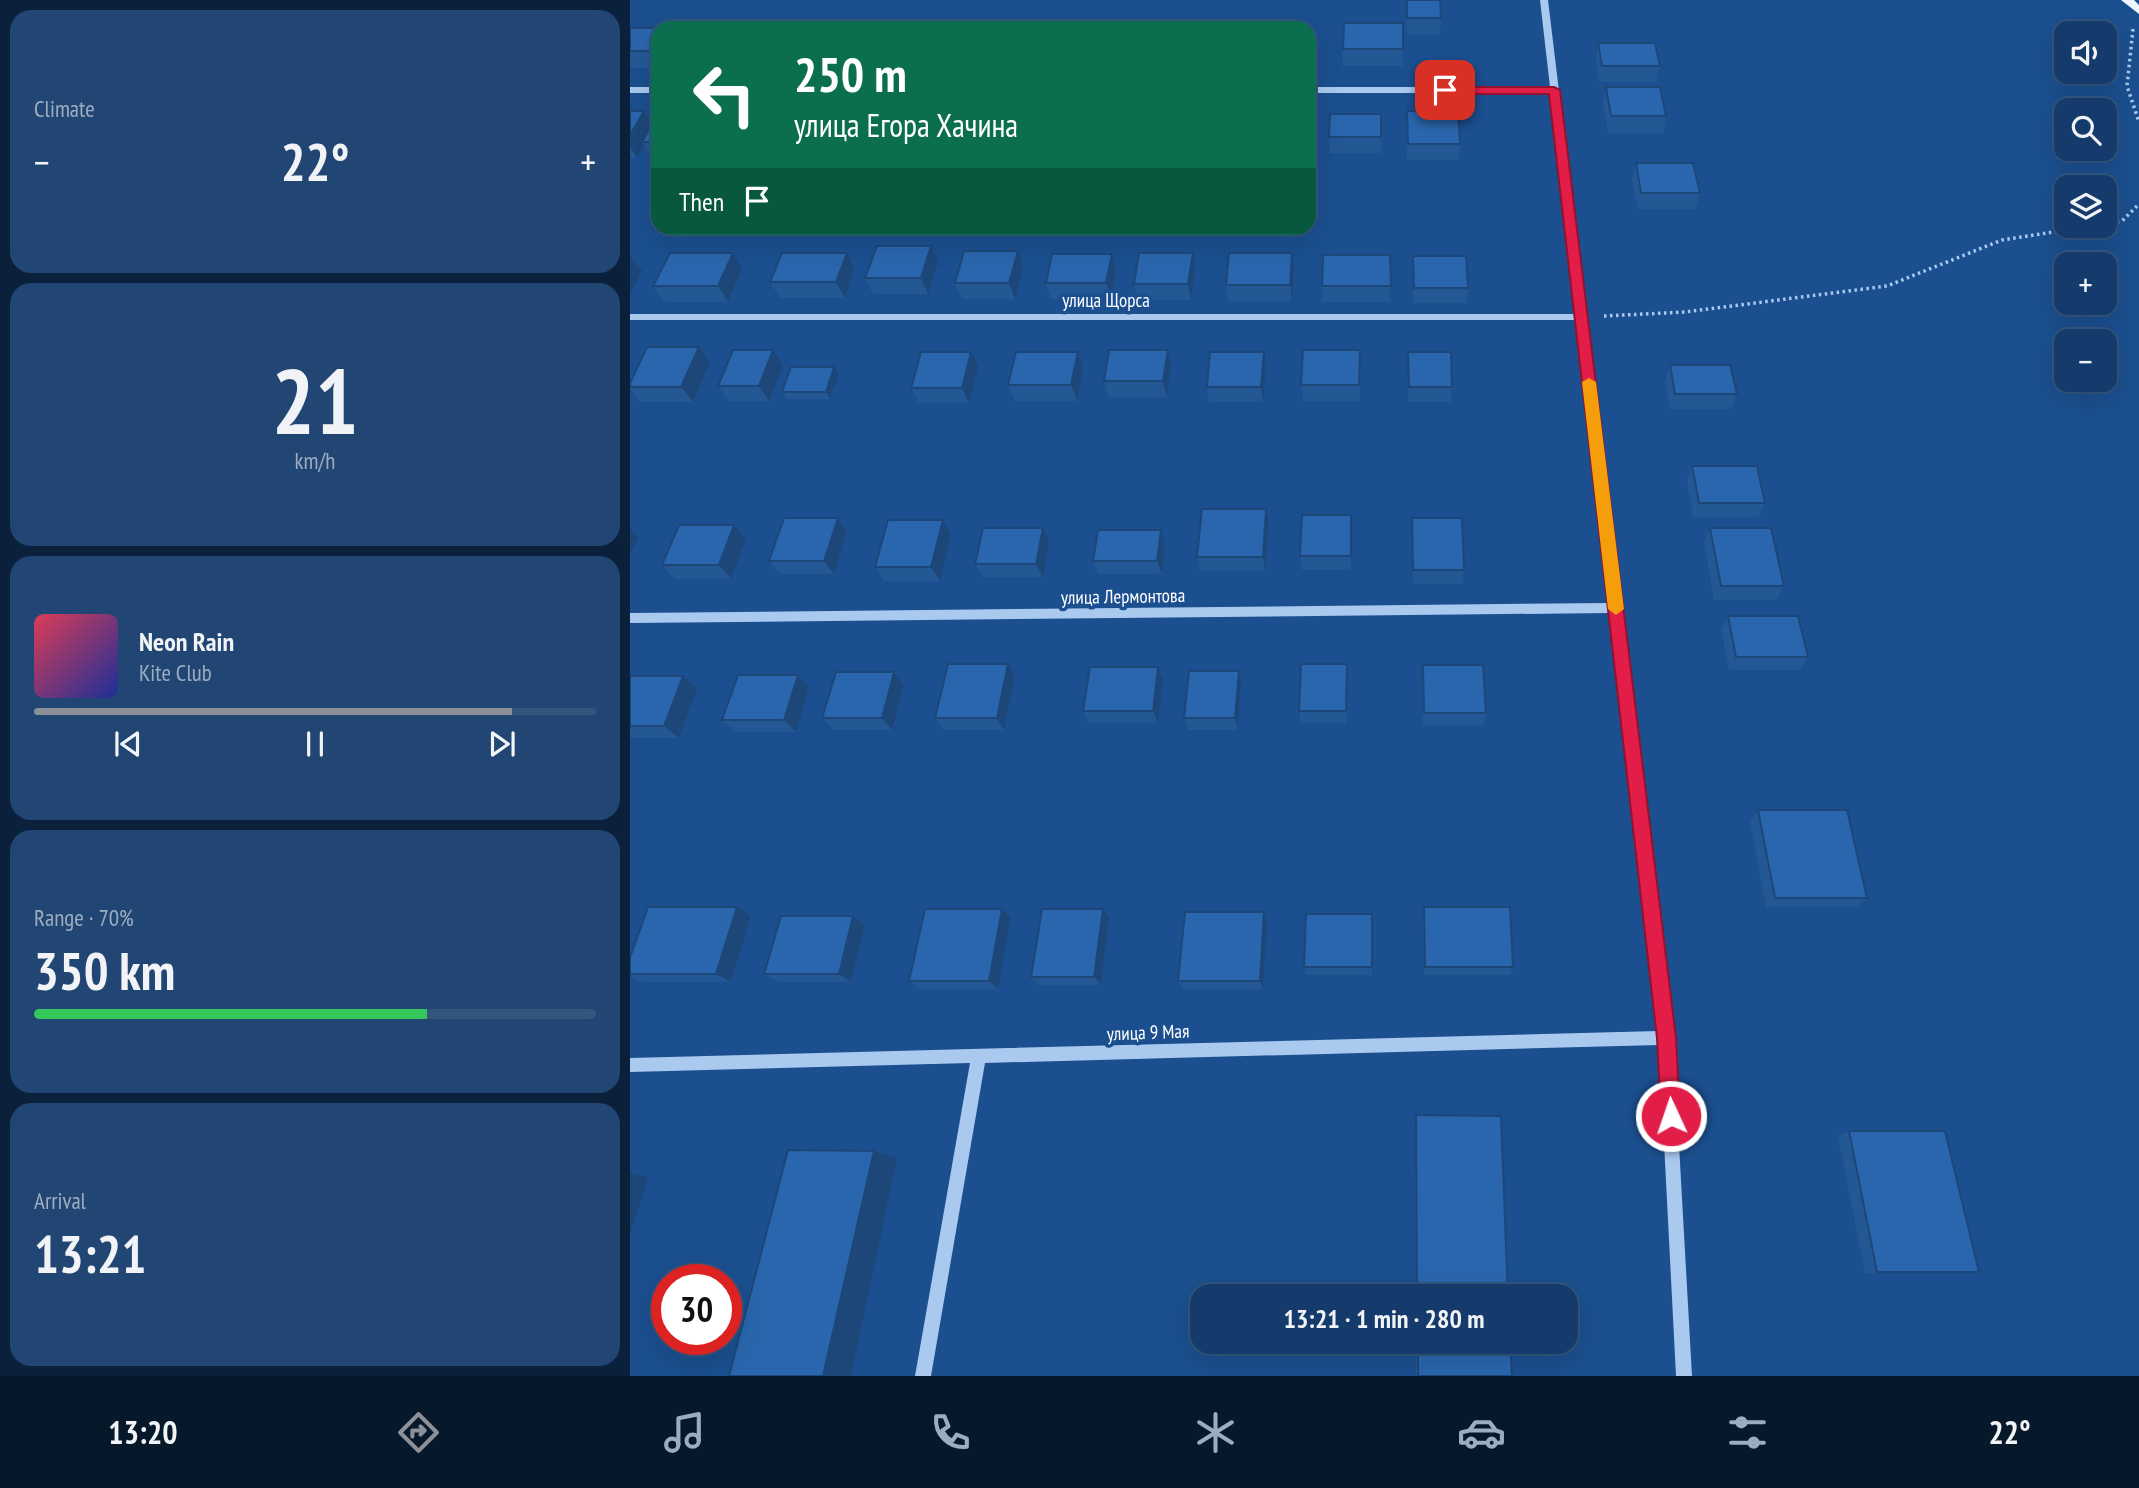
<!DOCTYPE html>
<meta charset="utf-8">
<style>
:root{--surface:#143b6b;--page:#214673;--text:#f1f3f6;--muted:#9dadc1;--line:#33557e;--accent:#8c9099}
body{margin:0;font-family:"PT Sans Narrow",sans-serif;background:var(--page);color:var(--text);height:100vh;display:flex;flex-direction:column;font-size:26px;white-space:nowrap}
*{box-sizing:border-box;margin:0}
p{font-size:23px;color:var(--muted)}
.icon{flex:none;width:38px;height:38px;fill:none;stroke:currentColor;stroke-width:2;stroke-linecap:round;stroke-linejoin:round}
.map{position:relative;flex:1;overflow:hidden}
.side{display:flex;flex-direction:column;gap:10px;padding:10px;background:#0b203b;width:630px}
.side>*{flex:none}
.guide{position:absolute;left:21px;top:21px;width:665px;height:214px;border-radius:21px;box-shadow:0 7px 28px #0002,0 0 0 2px var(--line);background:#0b6e4f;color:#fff;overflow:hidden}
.fabs{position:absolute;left:1424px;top:21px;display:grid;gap:14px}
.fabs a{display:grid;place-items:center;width:63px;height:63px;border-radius:14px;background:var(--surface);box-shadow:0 7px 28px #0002,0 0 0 2px var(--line);font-size:35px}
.speed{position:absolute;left:21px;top:1264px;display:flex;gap:14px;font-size:35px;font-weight:700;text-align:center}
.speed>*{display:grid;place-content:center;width:91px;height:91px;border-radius:50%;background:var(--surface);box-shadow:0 7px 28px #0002,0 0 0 2px var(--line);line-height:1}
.speed .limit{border:10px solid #d22;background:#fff;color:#111}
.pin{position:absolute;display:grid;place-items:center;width:60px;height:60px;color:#fff;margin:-30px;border-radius:14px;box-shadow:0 4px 10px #0006}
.me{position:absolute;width:77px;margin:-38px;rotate:357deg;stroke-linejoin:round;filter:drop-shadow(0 0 5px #0008)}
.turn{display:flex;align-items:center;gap:24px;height:147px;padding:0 28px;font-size:32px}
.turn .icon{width:91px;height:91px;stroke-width:2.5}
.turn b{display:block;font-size:49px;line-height:60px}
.then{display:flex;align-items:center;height:66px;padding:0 28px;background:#0003;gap:14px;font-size:26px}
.big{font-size:52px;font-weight:700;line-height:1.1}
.side .card{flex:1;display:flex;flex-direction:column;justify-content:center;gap:10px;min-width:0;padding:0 24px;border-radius:21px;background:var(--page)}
.side .dial{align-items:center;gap:0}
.dial b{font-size:91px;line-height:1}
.song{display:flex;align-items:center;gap:21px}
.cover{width:84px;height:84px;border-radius:10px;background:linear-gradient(135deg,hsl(350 70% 55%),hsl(230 70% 35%))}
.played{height:7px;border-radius:4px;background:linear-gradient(90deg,var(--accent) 85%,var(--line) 85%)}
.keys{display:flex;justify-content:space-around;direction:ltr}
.heat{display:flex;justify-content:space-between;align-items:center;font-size:38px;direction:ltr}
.charge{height:10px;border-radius:5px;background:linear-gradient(90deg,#34c759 70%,var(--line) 0)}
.trip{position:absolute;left:560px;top:1284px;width:388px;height:70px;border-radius:21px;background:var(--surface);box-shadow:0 7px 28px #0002,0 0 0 2px var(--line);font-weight:700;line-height:70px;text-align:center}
.tabs{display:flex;height:112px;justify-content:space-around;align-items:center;background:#08182b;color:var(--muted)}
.tabs .icon{width:49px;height:49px}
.tabs .current{color:var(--accent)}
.tabs b{font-size:32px;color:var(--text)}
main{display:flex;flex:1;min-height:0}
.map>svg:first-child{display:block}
</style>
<main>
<section class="side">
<div class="card"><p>Climate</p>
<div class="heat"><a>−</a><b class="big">22°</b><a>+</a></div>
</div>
<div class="card dial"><b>21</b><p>km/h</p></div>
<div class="card">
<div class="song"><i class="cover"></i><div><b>Neon Rain</b><p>Kite Club</p></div></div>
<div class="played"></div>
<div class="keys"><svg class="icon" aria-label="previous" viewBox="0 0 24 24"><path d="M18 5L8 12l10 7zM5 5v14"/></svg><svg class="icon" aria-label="pause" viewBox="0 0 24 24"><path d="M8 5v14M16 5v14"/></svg><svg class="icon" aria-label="next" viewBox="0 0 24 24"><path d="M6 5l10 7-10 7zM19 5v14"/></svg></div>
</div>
<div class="card"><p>Range · 70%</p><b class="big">350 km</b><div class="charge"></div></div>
<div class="card"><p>Arrival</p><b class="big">13:21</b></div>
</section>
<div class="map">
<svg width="1509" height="1376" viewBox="0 0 1509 1376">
<rect width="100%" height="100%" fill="#1b4f8f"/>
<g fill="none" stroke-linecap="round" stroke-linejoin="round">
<g stroke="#a9c9ee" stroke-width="3.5" stroke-dasharray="2.5 3.5" stroke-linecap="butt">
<polyline points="1503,29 1497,86 1509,122"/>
<polyline points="1475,224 1492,221 1509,204"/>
<polyline points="974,316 1055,312 1257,286 1372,240 1462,226"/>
</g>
<g fill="#a9c9ee" fill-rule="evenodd">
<polygon points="910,0 918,0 1043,1038 1062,1376 1046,1376 1029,1045 355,1063 301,1376 285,1376 340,1063 0,1072 0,1058 1028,1031 980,613 0,623 0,613 979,603 947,320 0,320 0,314 946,314 921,93 679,93 679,87 920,87"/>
<rect x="0" y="87" width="28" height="6"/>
</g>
<polygon fill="#f0f6ff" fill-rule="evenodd" points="1491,0 1504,0 1509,5 1509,14"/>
</g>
<g fill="#245895">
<polygon points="776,0 811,18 810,35 777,35"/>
<polygon points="773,23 773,66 713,66 713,49"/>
<rect x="0" y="28" width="28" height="40"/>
<polygon points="968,43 1030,66 1026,82 969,82 966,59"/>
<polygon points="976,87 1036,116 1033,133 978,133 973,104"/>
<polygon points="0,111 14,111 22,125 28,117 28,158 23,158 14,145 7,158 0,158"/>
<polygon points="777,111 830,144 829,160 777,160"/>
<polygon points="751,114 751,153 700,153 699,137"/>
<polygon points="1006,163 1070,193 1065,209 1008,209 1002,179"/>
<polygon points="388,251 393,267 385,299 332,299 325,283"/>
<polygon points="103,253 112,269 98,302 35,302 23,286"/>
<polygon points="217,253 225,269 215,298 150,298 140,282"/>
<polygon points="662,253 664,269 662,301 598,301 596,285"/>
<polygon points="482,254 486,270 481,299 421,299 416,283"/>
<polygon points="760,255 760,302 692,302 692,286"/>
<polygon points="783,256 838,288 837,303 783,303"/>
<polygon points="308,262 298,294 243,294 235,278"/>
<polygon points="565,269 561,300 508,300 504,284"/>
<polygon points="69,347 80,362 63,402 11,402 0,389 0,383"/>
<polygon points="538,350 541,366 537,397 478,397 474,381"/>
<polygon points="448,352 453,367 447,401 385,401 378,385"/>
<polygon points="778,352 822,387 821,402 778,402"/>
<polygon points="1040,365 1107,394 1101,409 1040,409 1035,381"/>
<polygon points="153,366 139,401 99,401 88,386"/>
<polygon points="730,366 730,401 673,401 671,385"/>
<polygon points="204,367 209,374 200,399 157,399 152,392"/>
<polygon points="348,367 339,403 289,403 281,388"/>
<polygon points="636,367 633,402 579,402 577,387"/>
<polygon points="1062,466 1135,503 1128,517 1063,517 1057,480"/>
<polygon points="636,509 639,523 635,571 570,571 567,557"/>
<polygon points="721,515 721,570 672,570 670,556"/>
<polygon points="208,518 217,532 204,574 151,574 139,561"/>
<polygon points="782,518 834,570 833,584 783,584"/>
<polygon points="313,520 321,535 310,581 254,581 245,567"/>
<polygon points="104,525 116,539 101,579 45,579 32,565"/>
<polygon points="1080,528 1154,586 1146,600 1084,600 1074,542"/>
<polygon points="419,542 413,577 353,577 345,564"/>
<polygon points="535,544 532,574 468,574 463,561"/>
<polygon points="1098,616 1178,657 1170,670 1099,670 1091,629"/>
<polygon points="378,664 385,676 374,730 314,730 305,718"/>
<polygon points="793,665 856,713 854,725 793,725"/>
<polygon points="609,671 611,683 608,730 558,730 554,718"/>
<polygon points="264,672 274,685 262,730 204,730 192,718"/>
<polygon points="168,675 179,687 166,732 105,732 92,720"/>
<polygon points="0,676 53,676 67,689 49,738 0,738"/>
<polygon points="717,676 716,723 671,723 669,711"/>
<polygon points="533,680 528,723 459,723 453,711"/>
<polygon points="1128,810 1237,898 1227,907 1136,907 1120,821"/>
<polygon points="107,907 121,916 101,982 11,982 0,977 0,958"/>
<polygon points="794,907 883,967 880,975 794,975 793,916"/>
<polygon points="372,909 381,918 368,989 290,989 279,981"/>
<polygon points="742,914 742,975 676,975 674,967"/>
<polygon points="223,916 235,925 221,982 148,982 134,974"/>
<polygon points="479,918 471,985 409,985 401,977"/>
<polygon points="637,921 633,989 553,989 548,981"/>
<polygon points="786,1115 878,1297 786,1297 785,1124"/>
<polygon points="1219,1131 1349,1272 1334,1273 1235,1273 1208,1136"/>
<polygon points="786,1342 880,1342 882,1376 786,1376"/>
</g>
<g fill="#1d4779">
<polygon points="28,46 28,57 25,51"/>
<polygon points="14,111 24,127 12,142 14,145 7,158 0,147 0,135"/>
<polygon points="301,246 308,262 298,294 291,278"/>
<polygon points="388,251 393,267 385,299 379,283"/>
<polygon points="103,253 112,269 98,302 88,286"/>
<polygon points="217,253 225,269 215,298 206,282"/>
<polygon points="563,253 565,269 561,300 558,284"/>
<polygon points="662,253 664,269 662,301 660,285"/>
<polygon points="482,254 486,270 481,299 476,283"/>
<polygon points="0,255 12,271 0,294"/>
<polygon points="69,347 80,362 63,402 51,387"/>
<polygon points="143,350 153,366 139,401 129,386"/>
<polygon points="538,350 541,366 537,397 533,381"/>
<polygon points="341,352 348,367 339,403 332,388"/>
<polygon points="448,352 453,367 447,401 441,385"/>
<polygon points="634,352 636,367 633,402 631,387"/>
<polygon points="204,367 209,374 200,399 196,392"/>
<polygon points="636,509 639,523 635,571 633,557"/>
<polygon points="721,515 722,529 721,570"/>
<polygon points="208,518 217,532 204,574 194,561"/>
<polygon points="313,520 321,535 310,581 301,567"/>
<polygon points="104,525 116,539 101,579 89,565"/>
<polygon points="0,528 8,537 0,555"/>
<polygon points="413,528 419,542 413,577 406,564"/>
<polygon points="531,530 535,544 532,574 527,561"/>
<polygon points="378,664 385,676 374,730 367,718"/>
<polygon points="528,667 533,680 528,723 523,711"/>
<polygon points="609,671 611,683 608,730 605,718"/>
<polygon points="264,672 274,685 262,730 252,718"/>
<polygon points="168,675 179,687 166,732 154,720"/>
<polygon points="53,676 67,689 49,738 34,726"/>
<polygon points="107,907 121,916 101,982 86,974"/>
<polygon points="372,909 381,918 368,989 359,981"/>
<polygon points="473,909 479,918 471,985 464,977"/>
<polygon points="634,912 637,921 633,989 630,981"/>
<polygon points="223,916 235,925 221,982 209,974"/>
<polygon points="244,1151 267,1158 221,1376 193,1376"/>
<polygon points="0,1173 18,1177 0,1235"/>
</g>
<g fill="#2a66ad" stroke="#1d4779" stroke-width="2">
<polygon points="777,0 810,0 811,18 777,18"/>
<polygon points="405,23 450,23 448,28 404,28"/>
<polygon points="714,23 773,23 773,49 713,49"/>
<polygon points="615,24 663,24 663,28 614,28"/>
<polygon points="481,26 520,26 519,28 481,28"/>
<polygon points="0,28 39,28 28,28 28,46 25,51 0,51"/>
<polygon points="968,43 1025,43 1030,66 972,66"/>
<polygon points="976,87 1030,87 1036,116 981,116"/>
<polygon points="0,111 14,111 0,135"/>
<polygon points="777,111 828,111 830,144 778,144"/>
<polygon points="700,114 751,114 751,137 699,137"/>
<polygon points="26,117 28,117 28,142 12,142"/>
<polygon points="1006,163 1063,163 1070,193 1011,193"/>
<polygon points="247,246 301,246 291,278 235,278"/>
<polygon points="334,251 388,251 379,283 325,283"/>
<polygon points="40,253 103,253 88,286 23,286"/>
<polygon points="152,253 217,253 206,282 140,282"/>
<polygon points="509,253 563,253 558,284 504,284"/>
<polygon points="599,253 662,253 660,285 596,285"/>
<polygon points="422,254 482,254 476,283 416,283"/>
<polygon points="693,255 760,255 761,286 692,286"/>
<polygon points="783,256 836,256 838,288 784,288"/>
<polygon points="17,347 69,347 51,387 0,387 0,383"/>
<polygon points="103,350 143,350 129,386 88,386"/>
<polygon points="479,350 538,350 533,381 474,381"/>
<polygon points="673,350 730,350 729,385 671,385"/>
<polygon points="291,352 341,352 332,388 281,388"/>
<polygon points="386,352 448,352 441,385 378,385"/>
<polygon points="580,352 634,352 631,387 577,387"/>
<polygon points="778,352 821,352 822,387 779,387"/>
<polygon points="1040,365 1100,365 1107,394 1045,394"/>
<polygon points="161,367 204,367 196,392 152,392"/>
<polygon points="1062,466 1127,466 1135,503 1069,503"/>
<polygon points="572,509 636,509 633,557 567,557"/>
<polygon points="672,515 721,515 721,556 670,556"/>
<polygon points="154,518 208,518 194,561 139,561"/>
<polygon points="782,518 832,518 834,570 783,570"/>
<polygon points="258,520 313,520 301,567 245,567"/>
<polygon points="49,525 104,525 89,565 32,565"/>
<polygon points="353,528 413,528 406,564 345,564"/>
<polygon points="1080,528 1141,528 1154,586 1091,586"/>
<polygon points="468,530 531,530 527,561 463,561"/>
<polygon points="1098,616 1168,616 1178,657 1106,657"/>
<polygon points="318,664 378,664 367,718 305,718"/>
<polygon points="671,664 717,664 716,711 669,711"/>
<polygon points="793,665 853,665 856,713 794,713"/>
<polygon points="460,667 528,667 523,711 453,711"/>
<polygon points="559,671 609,671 605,718 554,718"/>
<polygon points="206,672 264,672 252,718 192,718"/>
<polygon points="108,675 168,675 154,720 92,720"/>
<polygon points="0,676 53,676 34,726 0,726"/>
<polygon points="1128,810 1217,810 1237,898 1145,898"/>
<polygon points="18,907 107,907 86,974 0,974 0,958"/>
<polygon points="794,907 880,907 883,967 795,967"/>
<polygon points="295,909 372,909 359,981 279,981"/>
<polygon points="412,909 473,909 464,977 401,977"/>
<polygon points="555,912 634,912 630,981 548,981"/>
<polygon points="676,914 742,914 742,967 674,967"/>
<polygon points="151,916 223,916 209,974 134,974"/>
<polygon points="786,1115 871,1116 878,1297 787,1297"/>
<polygon points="1219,1131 1315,1131 1349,1272 1247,1272"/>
<polygon points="158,1150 244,1151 193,1376 99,1376"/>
<polygon points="788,1342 880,1342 882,1376 788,1376"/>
</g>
<polygon fill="#e11d48" stroke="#92132f" stroke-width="2" points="924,87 930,90 1046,1038 1050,1116 1047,1123 1041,1125 1034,1123 1031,1116 1027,1038 919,94 815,94 810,90 815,87"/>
<polygon fill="#f59e0b" points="959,378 966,382 994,609 986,615 978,609 952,382"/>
<g text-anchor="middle" stroke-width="7" stroke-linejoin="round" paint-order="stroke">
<g font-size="19" fill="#fff" stroke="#1b4f8f">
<text x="476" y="307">улица Щорса</text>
<text transform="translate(493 596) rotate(-1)" y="7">улица Лермонтова</text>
<text transform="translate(518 1032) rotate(-2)" y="7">улица 9 Мая</text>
</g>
</g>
</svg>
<div class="fabs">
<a><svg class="icon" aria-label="sound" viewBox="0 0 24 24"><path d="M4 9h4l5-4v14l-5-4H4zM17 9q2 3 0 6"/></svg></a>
<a><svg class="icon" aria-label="search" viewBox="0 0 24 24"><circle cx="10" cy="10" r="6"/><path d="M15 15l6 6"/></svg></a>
<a><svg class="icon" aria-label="layers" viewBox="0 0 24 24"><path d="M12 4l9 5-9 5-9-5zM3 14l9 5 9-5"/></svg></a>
<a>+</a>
<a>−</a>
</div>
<div class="speed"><div class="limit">30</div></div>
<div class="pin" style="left:815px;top:90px;background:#d93025"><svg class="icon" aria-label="arrive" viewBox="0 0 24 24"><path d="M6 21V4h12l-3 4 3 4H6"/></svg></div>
<svg class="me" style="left:1041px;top:1116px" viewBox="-20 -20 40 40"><circle r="17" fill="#e11d48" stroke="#fff" stroke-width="3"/><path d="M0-11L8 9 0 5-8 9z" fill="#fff"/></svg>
<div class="trip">13:21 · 1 min · 280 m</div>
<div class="guide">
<div class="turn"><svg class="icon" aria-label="left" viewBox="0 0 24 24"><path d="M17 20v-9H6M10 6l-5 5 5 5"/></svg><div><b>250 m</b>улица Егора Хачина</div></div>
<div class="then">Then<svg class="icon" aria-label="arrive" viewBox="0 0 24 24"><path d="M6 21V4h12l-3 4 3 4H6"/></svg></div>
</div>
</div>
</main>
<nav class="tabs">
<b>13:20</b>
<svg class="icon current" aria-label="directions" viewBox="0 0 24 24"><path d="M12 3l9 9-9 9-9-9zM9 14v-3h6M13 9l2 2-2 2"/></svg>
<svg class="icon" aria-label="music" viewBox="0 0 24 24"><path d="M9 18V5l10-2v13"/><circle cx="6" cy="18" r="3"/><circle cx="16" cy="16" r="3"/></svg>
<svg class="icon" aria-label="phone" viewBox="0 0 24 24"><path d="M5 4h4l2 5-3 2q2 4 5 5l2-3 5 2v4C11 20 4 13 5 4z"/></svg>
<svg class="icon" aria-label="climate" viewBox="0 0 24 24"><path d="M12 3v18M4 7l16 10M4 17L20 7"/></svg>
<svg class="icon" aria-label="car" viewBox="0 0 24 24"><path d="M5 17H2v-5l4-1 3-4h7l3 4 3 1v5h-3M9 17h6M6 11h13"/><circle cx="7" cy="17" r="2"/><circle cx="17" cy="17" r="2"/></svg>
<svg class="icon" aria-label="filters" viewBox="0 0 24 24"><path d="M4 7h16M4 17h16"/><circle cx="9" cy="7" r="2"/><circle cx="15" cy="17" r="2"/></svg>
<b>22°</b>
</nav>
